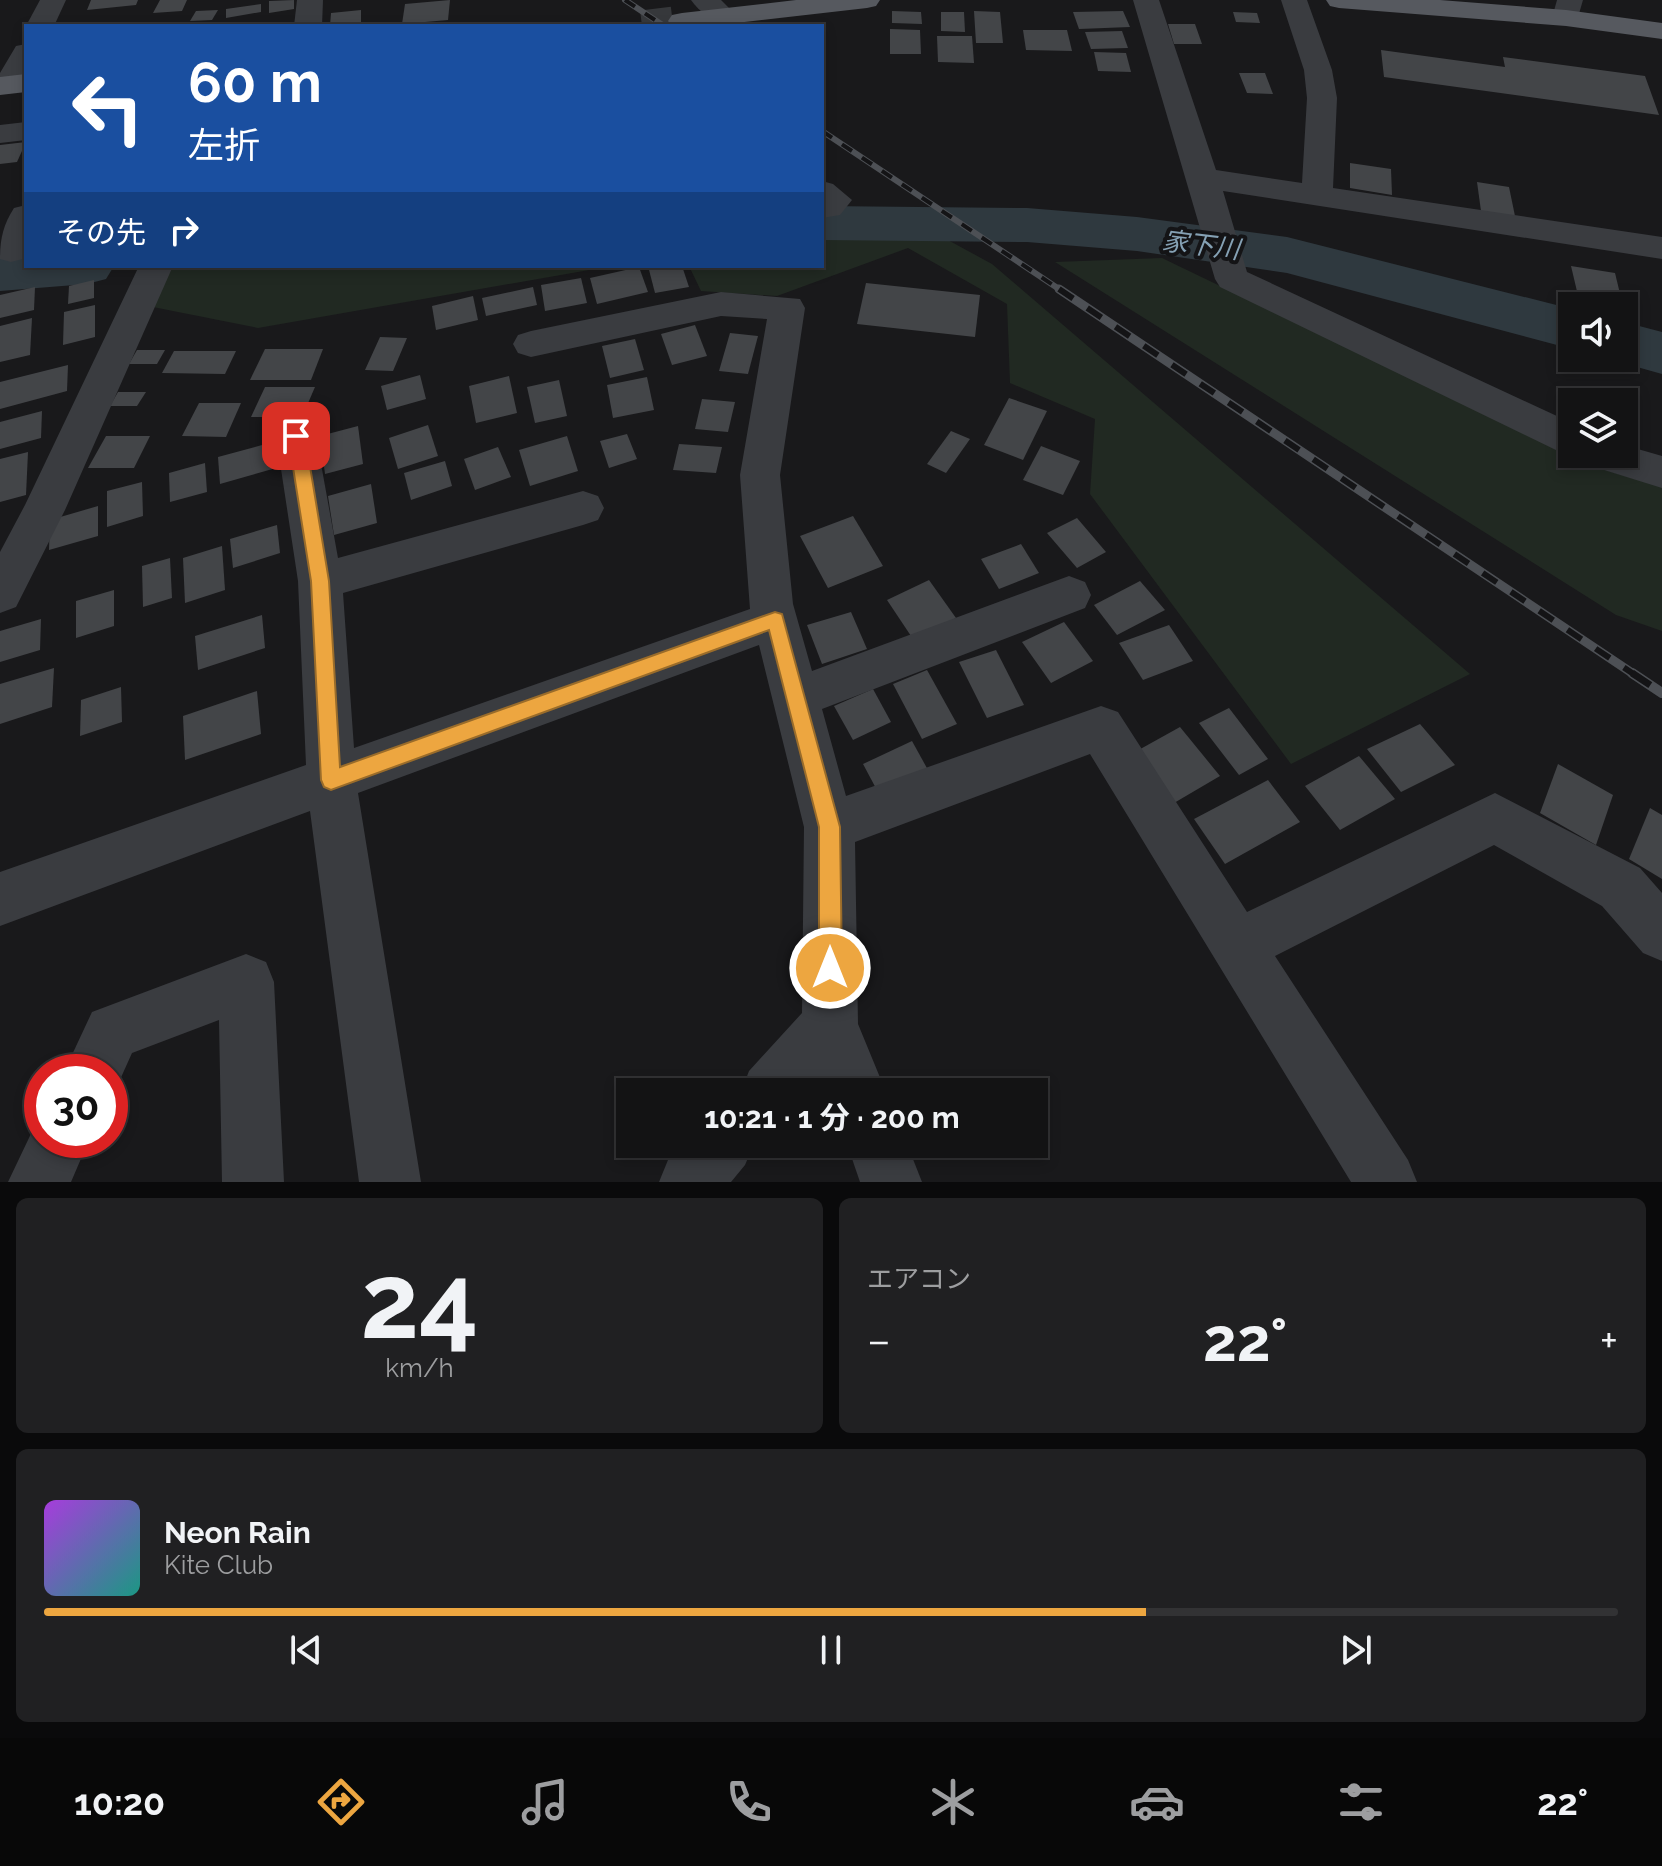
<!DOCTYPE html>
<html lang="ja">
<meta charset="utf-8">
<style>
:root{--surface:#131314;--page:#202022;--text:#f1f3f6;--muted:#9d9ea0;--line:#323234;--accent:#eda640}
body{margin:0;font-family:Raleway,"Noto Sans JP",sans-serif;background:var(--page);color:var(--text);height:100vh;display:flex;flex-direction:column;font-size:30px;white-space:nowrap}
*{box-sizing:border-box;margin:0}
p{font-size:26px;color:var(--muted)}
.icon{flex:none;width:44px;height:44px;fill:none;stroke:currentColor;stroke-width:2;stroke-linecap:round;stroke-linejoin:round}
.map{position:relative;height:1182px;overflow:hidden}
.side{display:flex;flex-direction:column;gap:16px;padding:16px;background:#0a0a0b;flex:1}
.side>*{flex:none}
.banner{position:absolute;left:24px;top:24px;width:800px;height:244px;border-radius:0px;box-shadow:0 4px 12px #0003,0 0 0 2px var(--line);background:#1a4fa0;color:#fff;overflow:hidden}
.buttons{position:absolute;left:1558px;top:292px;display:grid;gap:16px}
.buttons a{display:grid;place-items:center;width:80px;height:80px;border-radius:0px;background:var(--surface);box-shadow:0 4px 12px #0003,0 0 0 2px var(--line);font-size:40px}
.speed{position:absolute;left:24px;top:1054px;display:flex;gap:16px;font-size:40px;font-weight:700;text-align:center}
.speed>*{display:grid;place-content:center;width:104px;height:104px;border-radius:50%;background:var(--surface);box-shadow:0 4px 12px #0003,0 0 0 2px var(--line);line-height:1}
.speed .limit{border:12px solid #d22;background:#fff;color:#111}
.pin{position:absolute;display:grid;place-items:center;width:68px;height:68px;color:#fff;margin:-34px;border-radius:16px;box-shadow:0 4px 12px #0006}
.me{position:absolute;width:88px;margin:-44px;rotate:0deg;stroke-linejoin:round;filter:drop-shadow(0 0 6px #0008)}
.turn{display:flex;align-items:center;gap:28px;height:168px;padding:0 32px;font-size:36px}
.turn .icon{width:104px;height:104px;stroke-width:2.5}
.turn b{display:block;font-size:56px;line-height:68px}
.then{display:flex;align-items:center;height:76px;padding:0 32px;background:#0003;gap:16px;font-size:30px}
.big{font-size:60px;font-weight:700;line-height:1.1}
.side .widget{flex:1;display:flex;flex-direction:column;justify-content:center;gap:12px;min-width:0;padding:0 28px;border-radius:12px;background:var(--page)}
.side .dial{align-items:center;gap:0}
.dial b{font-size:104px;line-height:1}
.song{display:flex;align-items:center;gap:24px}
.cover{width:96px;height:96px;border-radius:12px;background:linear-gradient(135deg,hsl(280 70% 55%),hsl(170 70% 35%))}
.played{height:8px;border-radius:4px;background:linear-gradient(90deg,var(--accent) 70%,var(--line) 70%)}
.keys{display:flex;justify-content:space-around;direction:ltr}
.heat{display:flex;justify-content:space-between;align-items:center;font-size:44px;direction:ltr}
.side .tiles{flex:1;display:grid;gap:16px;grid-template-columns:1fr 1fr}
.widget:last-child{grid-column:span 2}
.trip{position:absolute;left:616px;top:1078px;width:432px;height:80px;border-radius:0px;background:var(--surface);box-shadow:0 4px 12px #0003,0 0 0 2px var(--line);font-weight:700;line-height:80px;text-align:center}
.tabs{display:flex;height:128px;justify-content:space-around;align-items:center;background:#080808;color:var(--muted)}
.tabs .icon{width:56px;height:56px}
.tabs .selected{color:var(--accent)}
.tabs b{font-size:36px;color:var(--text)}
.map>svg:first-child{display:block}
</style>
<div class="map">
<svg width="1662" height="1182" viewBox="0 0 1662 1182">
<rect width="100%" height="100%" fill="#19191b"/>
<g fill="#212922">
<polygon points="822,226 935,233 992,264 1470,674 1291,764 1090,494 1095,419 1010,383 1007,304 908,248 777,296 701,291 689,266 822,266"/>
<polygon points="1162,258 1598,468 1662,487 1662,631 1616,615 1055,262"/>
<polygon points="171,266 612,266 258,328 153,307"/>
</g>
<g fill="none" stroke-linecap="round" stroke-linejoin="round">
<polygon fill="#2f393f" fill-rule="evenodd" points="822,213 834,221 834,225 828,225 822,220"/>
<g fill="#2f393f" fill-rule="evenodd">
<polygon points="822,206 1027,208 1137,217 1287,237 1572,309 1572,349 1287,273 1137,251 1027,242 822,240"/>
<polygon points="26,253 26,266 114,266 106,279 87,284 0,291 0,255"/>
<polygon points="1624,322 1662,332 1662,374 1605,358 1624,358"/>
</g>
</g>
<g fill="#434548">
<polygon points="91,0 138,0 136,5 87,10"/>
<polygon points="160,0 187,0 182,11 153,13"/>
<polygon points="294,0 294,9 269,13 269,1"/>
<polygon points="450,0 448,20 402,24 405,4"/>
<polygon points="261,4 261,12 226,18 226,9"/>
<polygon points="218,10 212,20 190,21 196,11"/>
<polygon points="361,10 361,26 330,26 331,13"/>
<polygon points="892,11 921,12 922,24 892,23"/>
<polygon points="974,11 1000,12 1003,43 976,43"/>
<polygon points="1123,11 1130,27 1079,29 1073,12"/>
<polygon points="941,12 964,12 965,32 941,31"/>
<polygon points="1233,12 1257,13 1260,23 1236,22"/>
<polygon points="1168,24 1195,24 1202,44 1174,44"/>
<polygon points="890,29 920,30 921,54 890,54"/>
<polygon points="1023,30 1067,30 1072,51 1026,50"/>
<polygon points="1122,31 1128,48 1091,49 1085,32"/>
<polygon points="937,36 972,36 974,63 938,62"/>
<polygon points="1381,50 1505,67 1503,57 1645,76 1659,115 1384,77"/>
<polygon points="1094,52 1126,53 1131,72 1098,71"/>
<polygon points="1239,73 1265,73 1273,94 1247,93"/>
<polygon points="26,142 17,162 0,164 0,145"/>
<polygon points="1350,163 1391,169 1392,195 1350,188"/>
<polygon points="1477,182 1509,187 1515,216 1481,211"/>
<polygon points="648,266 682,266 689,287 655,293"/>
<polygon points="1571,266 1615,273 1623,306 1580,304"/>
<polygon points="639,267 648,292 597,304 590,278"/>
<polygon points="581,278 587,303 545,311 541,285"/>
<polygon points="94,280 94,298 68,304 69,286"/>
<polygon points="866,283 980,295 975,337 857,324"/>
<polygon points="35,287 34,310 0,318 0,295"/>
<polygon points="533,287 537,305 486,316 482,298"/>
<polygon points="473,296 478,320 436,330 432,306"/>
<polygon points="95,305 95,337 63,345 64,312"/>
<polygon points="32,318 30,355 0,362 0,326"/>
<polygon points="695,325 707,356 672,365 661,334"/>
<polygon points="730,333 758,336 748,374 719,371"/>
<polygon points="380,337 407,338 393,371 365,370"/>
<polygon points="635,339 644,370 610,378 602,346"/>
<polygon points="265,349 323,349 311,380 250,380"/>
<polygon points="137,350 165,350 157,364 129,364"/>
<polygon points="174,351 236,351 225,374 162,373"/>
<polygon points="68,365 67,391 0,409 0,382"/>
<polygon points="420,375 426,399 387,410 381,386"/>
<polygon points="509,376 517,413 476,423 469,386"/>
<polygon points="647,377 654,410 613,418 607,385"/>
<polygon points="559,380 567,416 535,423 527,387"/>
<polygon points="265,387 315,387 302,417 251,417"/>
<polygon points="118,392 146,392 137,406 110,406"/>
<polygon points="1009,398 1047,411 1023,460 984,445"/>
<polygon points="702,399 735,402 728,432 695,429"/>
<polygon points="199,403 241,403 226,437 182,436"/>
<polygon points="42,411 41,438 0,449 0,422"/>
<polygon points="428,425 438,456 398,469 389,438"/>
<polygon points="358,426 363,464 325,474 320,436"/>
<polygon points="951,431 970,439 946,473 927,464"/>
<polygon points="627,434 637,459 609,468 600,441"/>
<polygon points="106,436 150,436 134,468 88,468"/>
<polygon points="567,436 578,471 530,486 519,450"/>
<polygon points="273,442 276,468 220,484 218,457"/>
<polygon points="679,444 722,447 716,473 673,470"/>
<polygon points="1041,446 1080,461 1063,495 1023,480"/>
<polygon points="498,447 511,477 475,490 464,459"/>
<polygon points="28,452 26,495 0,502 0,459"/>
<polygon points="445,461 452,486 411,500 404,473"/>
<polygon points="205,463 207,492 170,502 169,473"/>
<polygon points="142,482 143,516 107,527 107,491"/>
<polygon points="371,484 377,523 334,535 328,496"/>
<polygon points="98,506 98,536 49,550 50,520"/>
<polygon points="853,516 883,566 828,588 800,536"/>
<polygon points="1077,518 1106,552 1077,568 1047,533"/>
<polygon points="277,525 280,553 233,568 230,539"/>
<polygon points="1021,544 1039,573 999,589 981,559"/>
<polygon points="222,546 225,590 185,603 183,558"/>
<polygon points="170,558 172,598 143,607 142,566"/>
<polygon points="929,580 956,618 913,639 887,600"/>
<polygon points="1140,581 1165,610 1117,635 1094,605"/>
<polygon points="114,590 114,626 76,638 76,601"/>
<polygon points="851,612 867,649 822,664 807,625"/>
<polygon points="262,615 265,648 198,670 195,636"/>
<polygon points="41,619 40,650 0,662 0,631"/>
<polygon points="1064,622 1093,661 1051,683 1022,642"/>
<polygon points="1169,625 1193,661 1143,680 1119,643"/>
<polygon points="996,650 1024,705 987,718 959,662"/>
<polygon points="54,668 52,707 0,724 0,684"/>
<polygon points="927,670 957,724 922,739 893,684"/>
<polygon points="121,687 122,722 80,736 81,700"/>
<polygon points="873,689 891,722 853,740 834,706"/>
<polygon points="257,691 261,734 185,760 183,716"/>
<polygon points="1229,708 1268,759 1239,775 1199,723"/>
<polygon points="1420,724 1455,765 1401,792 1367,749"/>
<polygon points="1180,727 1220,776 1174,803 1135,752"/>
<polygon points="912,741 928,770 879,794 863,764"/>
<polygon points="1359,756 1395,799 1340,830 1305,786"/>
<polygon points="1558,764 1613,795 1596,845 1540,813"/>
<polygon points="1268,780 1300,822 1225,864 1194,819"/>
<polygon points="1650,808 1662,815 1662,879 1629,859"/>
</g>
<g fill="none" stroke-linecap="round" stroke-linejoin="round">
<polyline stroke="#36383b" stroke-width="31" stroke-dasharray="31 15" stroke-linecap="butt" points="642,26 682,21"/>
<g fill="#3a3c40" fill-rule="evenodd">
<polygon points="40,0 66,0 54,26 26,26"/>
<polygon points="297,0 323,0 322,26 294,26"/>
<path d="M691,0H721L735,14L732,20C715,24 701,14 691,0Z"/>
<polygon points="1133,0 1159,0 1216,170 1302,183 1307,98 1304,70 1281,0 1307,0 1332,70 1337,98 1333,188 1662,237 1662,259 1223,191 1247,272 1572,423 1572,454 1575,454 1558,451 1220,287 1215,279"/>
<polygon points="1557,0 1583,0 1576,24 1556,24 1552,18"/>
<path d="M26,44C26,61 29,76 18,91L0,92V73L16,46Z"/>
<polygon points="26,122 26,140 0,143 0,125"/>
<polygon points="822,181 833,184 852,200 840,215 822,218"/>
<path d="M26,205V254L23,259L11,262L0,259C0,239 3,225 14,208Z"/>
<polygon points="139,266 173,266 65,510 16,607 0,613 0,552 25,505"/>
<polygon points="721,292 800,299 805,308 780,475 793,604 812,671 1069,576 1085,582 1091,595 1085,608 822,709 846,796 1101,706 1118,712 1247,912 1495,793 1640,868 1662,893 1662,961 1643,953 1602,906 1494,845 1275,956 1408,1160 1417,1182 1351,1182 1090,754 855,842 858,1024 886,1092 828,1092 822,1077 809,1092 741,1092 749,1071 802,1013 804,827 759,645 358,793 421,1182 359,1182 310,811 0,926 0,872 306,765 298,581 276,436 282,425 296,421 310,425 316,436 338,558 583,491 598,496 604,508 598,520 583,525 343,593 354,748 750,609 740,475 767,319 721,316 531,357 518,353 513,344 518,335 531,331"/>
<polygon points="1624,445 1662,456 1662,488 1588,465 1582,454 1624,454"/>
<polygon points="246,954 266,962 274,982 284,1182 222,1182 219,1020 132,1053 114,1093 110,1094 110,1072 64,1072 92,1012"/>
<polygon points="42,1117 42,1140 89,1140 71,1182 8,1182 38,1119"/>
<polygon points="683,1144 754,1144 745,1165 731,1182 659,1182 668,1160"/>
<polygon points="847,1144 907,1144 922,1182 860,1182"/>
</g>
<g fill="#56595f" fill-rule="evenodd">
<polygon points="796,0 880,0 876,6 867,8 710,26 672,26 668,21 672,15 682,13"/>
<polygon points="1326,0 1440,0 1566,10 1662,23 1662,39 1566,26 1339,8 1330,6"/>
<polygon points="26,74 26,92 0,95 0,77"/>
</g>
<g stroke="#4d5055" stroke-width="6">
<g id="rail-far2">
<polyline points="625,0 664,26"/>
<polyline points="822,131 1062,291"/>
</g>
</g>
<g stroke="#4d5055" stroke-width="9">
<polyline id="rail-far1" points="1059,289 1635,675"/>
</g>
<g stroke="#4d5055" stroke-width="10">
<polyline id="rail" points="1632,673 1662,693"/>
</g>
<use href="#rail-far2" stroke="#141416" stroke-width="4" stroke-dasharray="12" stroke-linecap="butt"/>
<use href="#rail-far1" stroke="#141416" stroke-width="6" stroke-dasharray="17" stroke-linecap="butt"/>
<use href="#rail" stroke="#141416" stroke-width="7" stroke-dasharray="22" stroke-linecap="butt"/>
</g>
<polygon fill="#eda640" stroke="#9a6c2a" stroke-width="2" points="296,429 305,436 329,581 340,767 775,612 782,614 840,827 842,968 838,976 830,979 822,976 819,968 819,827 769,630 331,790 324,787 321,780 311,581 288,436"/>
<g text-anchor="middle" stroke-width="8" stroke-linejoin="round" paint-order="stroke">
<g font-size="26" font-style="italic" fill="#85a1b4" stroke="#141416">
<text transform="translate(1201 245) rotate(7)" y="9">家下川</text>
</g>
</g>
</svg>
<div class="buttons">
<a><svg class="icon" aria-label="sound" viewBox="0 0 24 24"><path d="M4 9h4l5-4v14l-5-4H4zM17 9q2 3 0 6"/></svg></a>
<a><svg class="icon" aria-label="layers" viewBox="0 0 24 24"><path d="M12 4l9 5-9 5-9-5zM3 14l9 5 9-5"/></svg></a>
</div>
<div class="speed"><div class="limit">30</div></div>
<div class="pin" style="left:296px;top:436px;background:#d93025"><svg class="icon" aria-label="arrive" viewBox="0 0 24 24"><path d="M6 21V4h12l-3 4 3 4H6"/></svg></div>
<svg class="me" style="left:830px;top:968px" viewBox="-20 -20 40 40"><circle r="17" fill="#eda640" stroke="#fff" stroke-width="3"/><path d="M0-11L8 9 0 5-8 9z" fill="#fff"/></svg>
<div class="trip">10:21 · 1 分 · 200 m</div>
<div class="banner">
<div class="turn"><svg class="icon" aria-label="left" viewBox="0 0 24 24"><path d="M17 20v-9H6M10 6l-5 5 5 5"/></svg><div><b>60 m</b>左折</div></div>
<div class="then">その先<svg class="icon" aria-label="right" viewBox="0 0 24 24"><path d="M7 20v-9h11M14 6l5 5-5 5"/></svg></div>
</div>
</div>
<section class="side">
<div class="tiles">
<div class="widget dial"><b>24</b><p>km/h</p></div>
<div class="widget"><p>エアコン</p>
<div class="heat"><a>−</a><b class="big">22°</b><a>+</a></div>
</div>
<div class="widget">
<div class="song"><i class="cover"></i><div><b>Neon Rain</b><p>Kite Club</p></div></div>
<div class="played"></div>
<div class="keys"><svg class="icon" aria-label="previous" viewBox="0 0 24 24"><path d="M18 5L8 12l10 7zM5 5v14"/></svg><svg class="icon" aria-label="pause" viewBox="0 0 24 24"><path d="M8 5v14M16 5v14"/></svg><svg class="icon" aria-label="next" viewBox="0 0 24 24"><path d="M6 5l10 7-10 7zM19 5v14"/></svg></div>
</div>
</div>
</section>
<nav class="tabs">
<b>10:20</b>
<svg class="icon selected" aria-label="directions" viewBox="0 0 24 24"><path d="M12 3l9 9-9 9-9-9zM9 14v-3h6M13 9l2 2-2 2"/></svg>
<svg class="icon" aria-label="music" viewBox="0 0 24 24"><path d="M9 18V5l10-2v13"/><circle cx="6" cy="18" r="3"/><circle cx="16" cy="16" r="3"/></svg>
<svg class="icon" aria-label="phone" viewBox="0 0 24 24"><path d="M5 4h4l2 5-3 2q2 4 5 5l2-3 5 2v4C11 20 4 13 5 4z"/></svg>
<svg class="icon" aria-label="climate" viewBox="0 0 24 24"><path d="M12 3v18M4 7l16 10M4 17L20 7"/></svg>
<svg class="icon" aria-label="car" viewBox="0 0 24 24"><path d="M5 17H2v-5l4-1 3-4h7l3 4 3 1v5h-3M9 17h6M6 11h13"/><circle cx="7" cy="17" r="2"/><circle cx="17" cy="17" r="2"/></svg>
<svg class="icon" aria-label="filters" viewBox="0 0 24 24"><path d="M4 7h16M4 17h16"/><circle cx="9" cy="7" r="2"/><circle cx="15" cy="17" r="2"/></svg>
<b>22°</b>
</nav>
